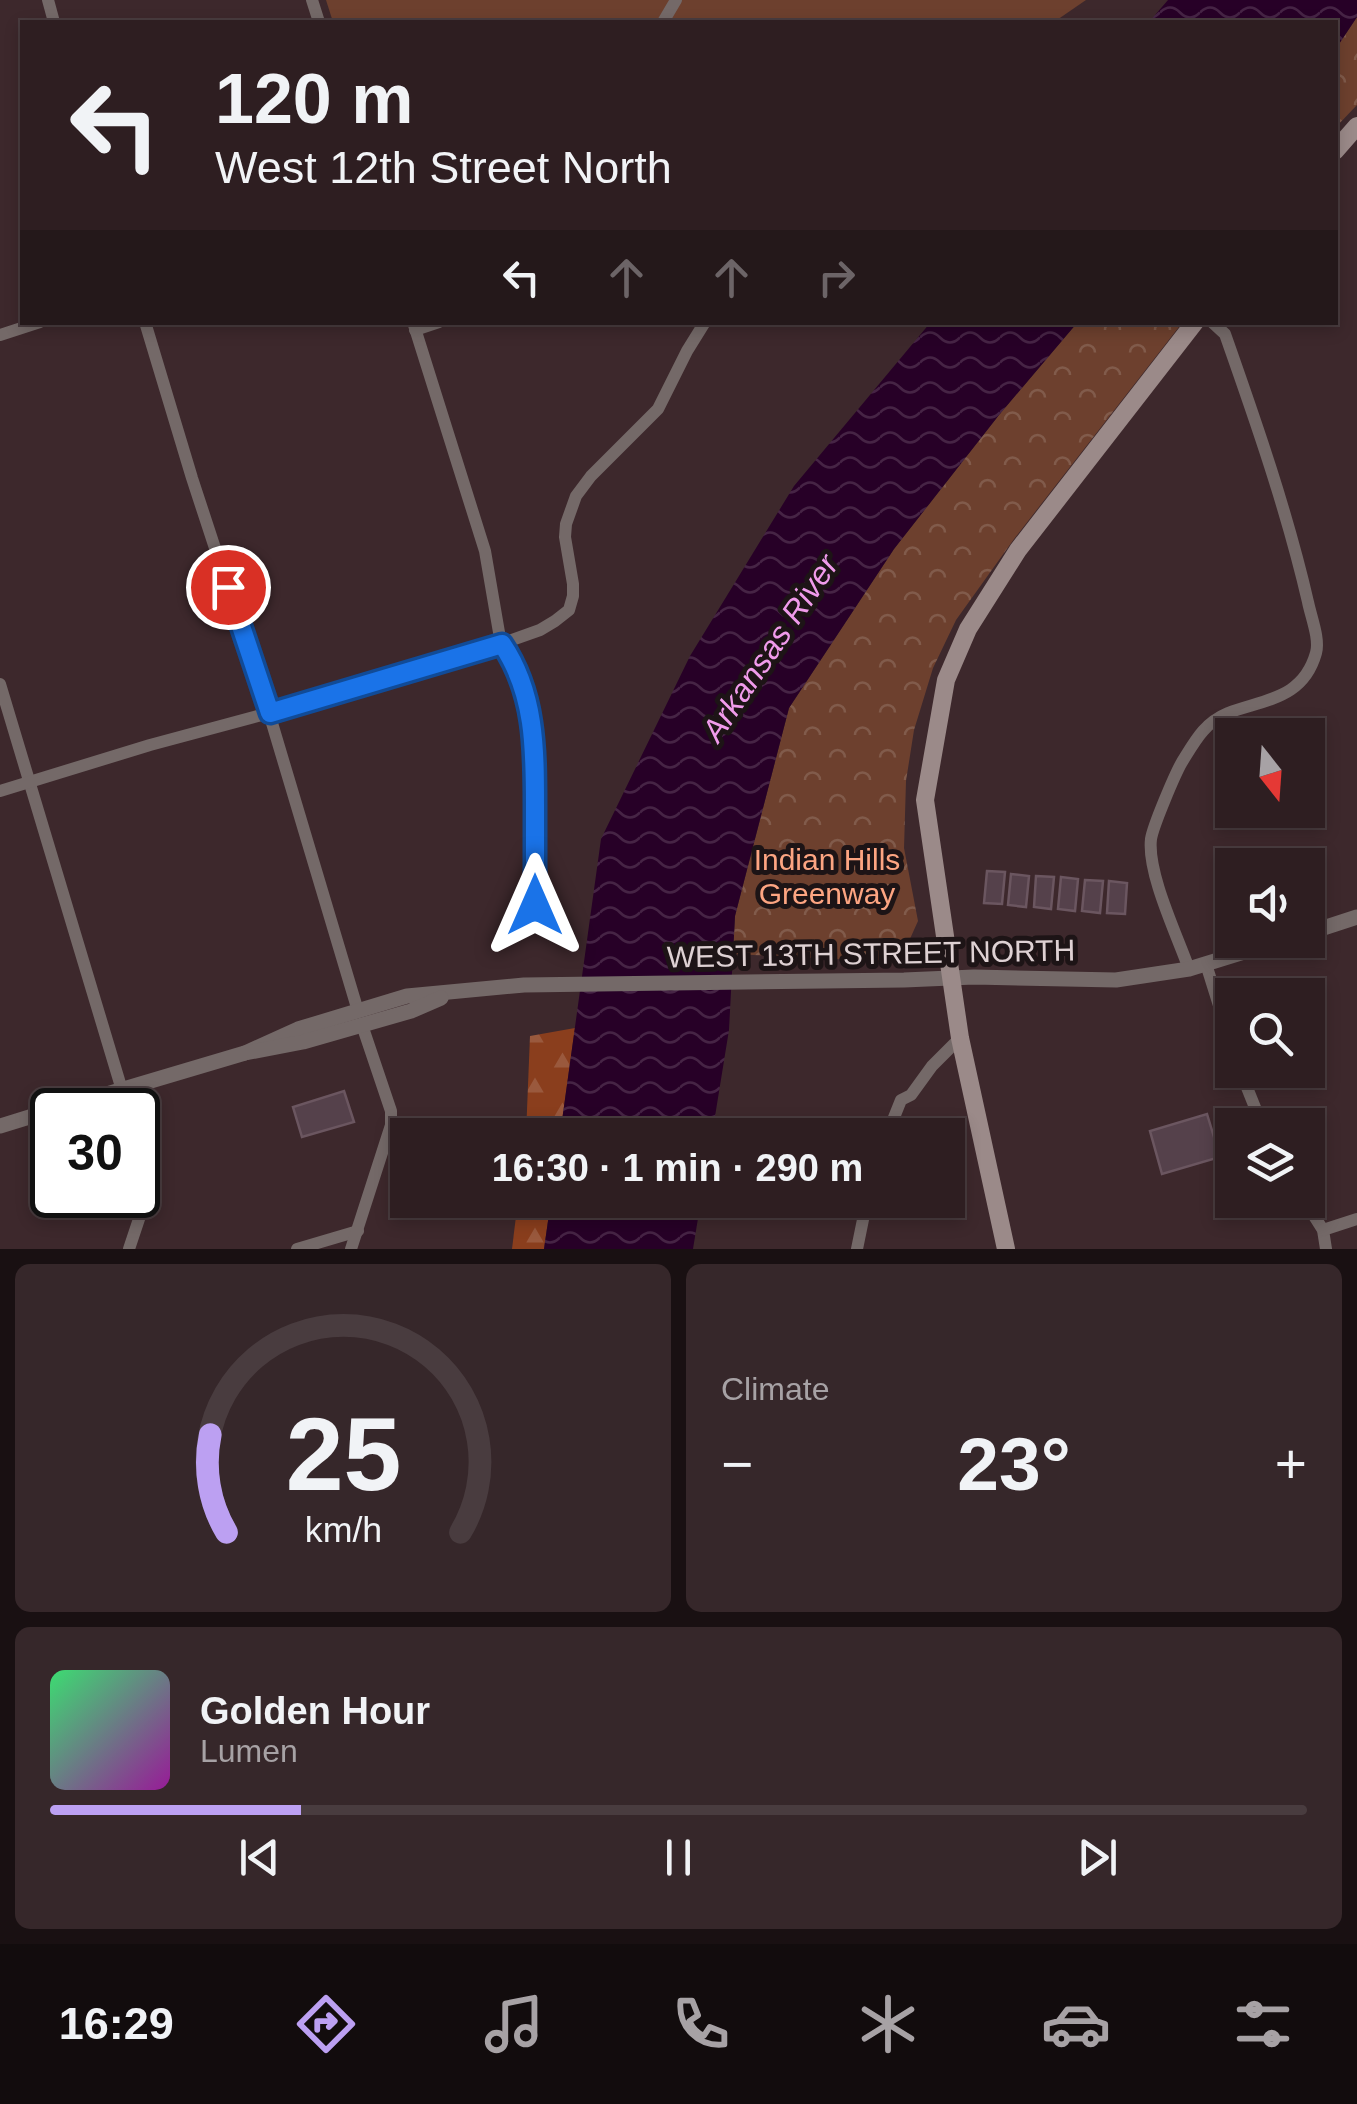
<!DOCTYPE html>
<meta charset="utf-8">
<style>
:root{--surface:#2e1e21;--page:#36272a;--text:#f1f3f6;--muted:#a7a2a5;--line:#493c3f;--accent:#bca0f2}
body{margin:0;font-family:Arial,sans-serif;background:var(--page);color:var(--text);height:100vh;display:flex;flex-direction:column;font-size:38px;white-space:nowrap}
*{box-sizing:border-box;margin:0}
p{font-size:32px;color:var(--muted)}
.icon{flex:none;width:55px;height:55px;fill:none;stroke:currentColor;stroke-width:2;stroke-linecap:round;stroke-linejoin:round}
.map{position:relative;height:1249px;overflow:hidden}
.drawer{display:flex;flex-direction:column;gap:15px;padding:15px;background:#191012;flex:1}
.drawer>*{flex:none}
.banner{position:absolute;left:20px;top:20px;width:1318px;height:305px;border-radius:0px;box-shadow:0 5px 15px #0003,0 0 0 2px var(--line);background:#2e1e21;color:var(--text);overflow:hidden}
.needle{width:65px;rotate:163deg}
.controls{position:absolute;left:1215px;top:718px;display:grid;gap:20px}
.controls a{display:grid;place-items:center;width:110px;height:110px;border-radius:0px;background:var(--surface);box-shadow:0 5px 15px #0003,0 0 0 2px var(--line);font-size:50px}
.speed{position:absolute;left:30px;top:1088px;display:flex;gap:20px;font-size:50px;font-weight:700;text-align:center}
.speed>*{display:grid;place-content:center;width:130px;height:130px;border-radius:50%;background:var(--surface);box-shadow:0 5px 15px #0003,0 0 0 2px var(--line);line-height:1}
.speed .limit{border:5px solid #111;border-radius:15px;background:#fff;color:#111}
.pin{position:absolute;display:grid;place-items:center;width:85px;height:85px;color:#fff;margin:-42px;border:5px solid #fff;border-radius:50%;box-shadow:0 2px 10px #0007}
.me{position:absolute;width:110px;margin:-55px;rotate:0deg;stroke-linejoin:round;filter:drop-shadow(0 0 8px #0008)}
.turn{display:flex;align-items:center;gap:35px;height:210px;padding:0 30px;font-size:45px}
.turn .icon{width:130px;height:130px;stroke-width:2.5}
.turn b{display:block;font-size:70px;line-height:85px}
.lanes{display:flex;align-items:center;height:95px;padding:0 30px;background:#0003;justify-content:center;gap:50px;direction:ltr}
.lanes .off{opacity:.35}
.big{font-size:75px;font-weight:700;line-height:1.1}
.drawer .widget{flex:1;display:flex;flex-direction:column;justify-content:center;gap:15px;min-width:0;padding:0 35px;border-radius:15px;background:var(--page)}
.drawer .dial{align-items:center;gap:0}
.dial svg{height:260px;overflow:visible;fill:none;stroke:var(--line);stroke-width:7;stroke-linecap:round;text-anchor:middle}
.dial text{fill:var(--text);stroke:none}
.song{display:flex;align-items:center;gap:30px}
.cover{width:120px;height:120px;border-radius:15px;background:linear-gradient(135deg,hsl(140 70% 55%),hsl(300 70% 35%))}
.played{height:10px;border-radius:5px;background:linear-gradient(90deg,var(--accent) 20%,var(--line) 20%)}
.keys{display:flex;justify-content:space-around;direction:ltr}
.heat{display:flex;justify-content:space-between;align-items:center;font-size:55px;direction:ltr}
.drawer .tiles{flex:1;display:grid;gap:15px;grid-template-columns:1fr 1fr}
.widget:last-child{grid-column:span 2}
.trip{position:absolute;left:390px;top:1118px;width:575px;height:100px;border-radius:0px;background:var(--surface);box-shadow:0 5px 15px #0003,0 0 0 2px var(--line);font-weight:700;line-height:100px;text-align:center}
.tabs{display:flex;height:160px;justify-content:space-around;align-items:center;background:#120c0d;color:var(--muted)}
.tabs .icon{width:70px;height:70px}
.tabs .selected{color:var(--accent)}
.tabs b{font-size:45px;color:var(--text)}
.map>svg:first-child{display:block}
</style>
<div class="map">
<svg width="1357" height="1249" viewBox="0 0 1357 1249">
<defs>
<pattern id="forest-firs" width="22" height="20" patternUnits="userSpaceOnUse" patternTransform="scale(2.5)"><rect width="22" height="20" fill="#8a3e1d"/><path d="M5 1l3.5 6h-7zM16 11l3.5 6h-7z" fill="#9a593d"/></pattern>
<pattern id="park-crowns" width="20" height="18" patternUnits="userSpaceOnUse" patternTransform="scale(2.5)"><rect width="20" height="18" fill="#6d402e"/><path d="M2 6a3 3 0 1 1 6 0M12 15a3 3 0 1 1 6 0" fill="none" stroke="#815b4b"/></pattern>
<pattern id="water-waves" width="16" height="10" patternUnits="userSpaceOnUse" patternTransform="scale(2.5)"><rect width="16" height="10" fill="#270027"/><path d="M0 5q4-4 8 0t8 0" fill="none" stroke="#462445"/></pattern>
</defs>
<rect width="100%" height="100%" fill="#3d282c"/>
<polygon fill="#6d402e" points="326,0 1086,0 1054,22 333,22"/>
<g fill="url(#forest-firs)">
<polygon points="575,1028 560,1135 526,1135 530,1036"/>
<polygon points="518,1200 551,1200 544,1249 512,1249"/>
</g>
<g fill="url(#park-crowns)">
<polygon points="1357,17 1357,105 1335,128 1335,50"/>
<polygon points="1077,323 1182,323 1014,539 956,620 933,668 914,730 906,781 904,848 918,921 909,941 891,957 875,961 733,954 735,916 789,708 894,549 999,415"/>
</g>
<g fill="url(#water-waves)">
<polygon points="1168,0 1357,0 1357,17 1335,50 1335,22 1149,22"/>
<polygon points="930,323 1077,323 999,415 894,549 789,708 735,916 729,1030 712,1135 560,1135 601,839 690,656 794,486"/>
<polygon points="551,1200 701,1200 693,1249 544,1249"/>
</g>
<g fill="#55414b" stroke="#6b5660" stroke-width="2.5">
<polygon points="987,871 1005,872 1002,904 984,903"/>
<polygon points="1011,874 1029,876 1026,907 1008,905"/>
<polygon points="1036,876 1054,877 1051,909 1034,907"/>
<polygon points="1061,877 1078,879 1075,911 1058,909"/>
<polygon points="1085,880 1103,881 1100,913 1082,911"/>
<polygon points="1109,881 1127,883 1125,914 1107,913"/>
<polygon points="344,1091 354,1122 302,1137 293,1107"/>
<polygon points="1207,1114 1220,1157 1162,1174 1150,1131"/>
</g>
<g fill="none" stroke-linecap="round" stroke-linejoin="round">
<g stroke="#746968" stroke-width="12">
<polyline points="48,0 54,22"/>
<polyline points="312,0 319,22"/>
<polyline points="663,22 676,0"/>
<polyline points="145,322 192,478 269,713 358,1011"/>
<polyline points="413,322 485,551 501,644 512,659 530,710 535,754 535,905"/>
<polyline points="415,330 439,322"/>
<polyline points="0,335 40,322"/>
<polyline points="0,684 128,1110"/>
<polyline points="0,791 150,745 269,713 501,644 540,630 555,621 569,610 573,596 573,584 565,537 566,524 576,496 591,476 658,409 687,351 705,322"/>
<polyline points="1206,964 1232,1047"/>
<path d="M1189,969C1177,935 1147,873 1151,839C1153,826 1175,774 1182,762C1195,741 1204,723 1228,713C1265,699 1303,699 1316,653C1320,639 1311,617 1308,602C1287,511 1256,422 1225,334L1212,322"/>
<polyline points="1240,1070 1262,1125"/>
<polyline points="887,1135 901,1100 911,1095 932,1066 960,1038"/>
<polyline points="1304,1200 1323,1230 1326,1249"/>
<polyline points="1323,1230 1357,1219"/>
<polyline points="129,1249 148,1192 138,1150"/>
<polyline points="297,1249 358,1231"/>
<polyline points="351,1249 391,1125 391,1111 362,1025"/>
<polyline points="857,1249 867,1200"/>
</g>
<g stroke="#746968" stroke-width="15">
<polyline points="1308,933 1357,917"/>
<polyline points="245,1053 298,1029 407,996 524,985 904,980 974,977 1116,980 1189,969 1283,940"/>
<polyline points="53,1110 245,1053 303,1042 411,1011 441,998"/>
<polyline points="0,1126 52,1110"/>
</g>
<g stroke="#9b8a89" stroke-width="18">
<polyline points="1335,151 1357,126"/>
<polyline points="1006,1249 960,1038 925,800 946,680 968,629 1018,550 1195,322"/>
</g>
</g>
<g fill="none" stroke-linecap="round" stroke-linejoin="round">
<g stroke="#114b97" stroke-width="25">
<path id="route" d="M228,587L270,713L502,644C536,694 535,752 535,811C535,842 535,874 535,905"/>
</g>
<use href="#route" stroke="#1a73e8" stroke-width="18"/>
</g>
<g text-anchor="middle" stroke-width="10" stroke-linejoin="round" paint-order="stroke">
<g font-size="30" fill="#fda582" stroke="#1d1416">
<text x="827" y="870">Indian Hills<tspan x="827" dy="34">Greenway</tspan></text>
</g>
<g font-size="30" fill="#ded1d3" stroke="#1d1416">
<text transform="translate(871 954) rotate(-1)" y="10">WEST 13TH STREET NORTH</text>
</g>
<g font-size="32" font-style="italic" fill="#f09beb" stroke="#1d1416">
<text transform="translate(770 648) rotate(-56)" y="11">Arkansas River</text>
</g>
</g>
</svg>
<div class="controls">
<a><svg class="needle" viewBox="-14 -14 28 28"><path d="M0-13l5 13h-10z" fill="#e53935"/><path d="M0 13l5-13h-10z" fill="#a7a2a5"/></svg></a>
<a><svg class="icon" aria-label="sound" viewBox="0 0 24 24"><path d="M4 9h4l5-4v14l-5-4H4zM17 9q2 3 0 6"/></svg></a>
<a><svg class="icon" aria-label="search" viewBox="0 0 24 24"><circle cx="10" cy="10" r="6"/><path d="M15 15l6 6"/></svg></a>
<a><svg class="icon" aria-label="layers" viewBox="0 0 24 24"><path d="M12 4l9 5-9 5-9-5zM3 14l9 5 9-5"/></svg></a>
</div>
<div class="speed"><div class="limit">30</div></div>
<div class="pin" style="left:228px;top:587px;background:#d93025"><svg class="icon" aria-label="arrive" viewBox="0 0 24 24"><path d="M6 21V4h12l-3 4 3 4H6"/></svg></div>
<svg class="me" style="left:535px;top:905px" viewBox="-20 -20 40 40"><path d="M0-17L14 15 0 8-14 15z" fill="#1a73e8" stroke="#fff" stroke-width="4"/></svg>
<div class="trip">16:30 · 1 min · 290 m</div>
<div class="banner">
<div class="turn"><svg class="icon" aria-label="left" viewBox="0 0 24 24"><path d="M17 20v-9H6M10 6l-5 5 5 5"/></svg><div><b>120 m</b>West 12th Street North</div></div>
<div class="lanes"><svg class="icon" aria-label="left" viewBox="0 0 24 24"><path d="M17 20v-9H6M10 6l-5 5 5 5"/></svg><svg class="icon off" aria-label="ahead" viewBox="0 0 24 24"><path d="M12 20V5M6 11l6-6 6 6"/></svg><svg class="icon off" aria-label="ahead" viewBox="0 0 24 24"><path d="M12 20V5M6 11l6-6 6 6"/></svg><svg class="icon off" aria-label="right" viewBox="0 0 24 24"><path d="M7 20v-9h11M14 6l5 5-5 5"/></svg></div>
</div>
</div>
<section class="drawer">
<div class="tiles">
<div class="widget dial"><svg viewBox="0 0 100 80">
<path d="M14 69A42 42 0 1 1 86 69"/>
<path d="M14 69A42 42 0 0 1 9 39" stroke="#bca0f2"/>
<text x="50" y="56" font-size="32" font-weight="700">25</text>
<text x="50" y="72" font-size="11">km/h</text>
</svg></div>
<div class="widget"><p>Climate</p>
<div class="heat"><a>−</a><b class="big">23°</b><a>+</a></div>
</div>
<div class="widget">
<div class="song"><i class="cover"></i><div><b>Golden Hour</b><p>Lumen</p></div></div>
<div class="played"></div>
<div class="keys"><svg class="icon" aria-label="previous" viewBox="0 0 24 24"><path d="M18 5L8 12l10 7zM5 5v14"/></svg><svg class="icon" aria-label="pause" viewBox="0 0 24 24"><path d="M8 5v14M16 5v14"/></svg><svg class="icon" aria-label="next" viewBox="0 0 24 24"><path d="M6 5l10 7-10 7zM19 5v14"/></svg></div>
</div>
</div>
</section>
<nav class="tabs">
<b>16:29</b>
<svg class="icon selected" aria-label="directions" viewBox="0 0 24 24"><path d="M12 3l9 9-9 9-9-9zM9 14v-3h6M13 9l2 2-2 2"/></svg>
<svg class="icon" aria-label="music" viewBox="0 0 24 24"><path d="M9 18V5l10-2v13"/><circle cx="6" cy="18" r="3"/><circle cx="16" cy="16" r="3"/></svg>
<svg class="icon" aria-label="phone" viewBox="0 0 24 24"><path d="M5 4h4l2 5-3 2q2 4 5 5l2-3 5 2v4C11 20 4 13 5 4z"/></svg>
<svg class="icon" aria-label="climate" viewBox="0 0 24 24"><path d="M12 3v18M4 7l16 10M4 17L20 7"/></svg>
<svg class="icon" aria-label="car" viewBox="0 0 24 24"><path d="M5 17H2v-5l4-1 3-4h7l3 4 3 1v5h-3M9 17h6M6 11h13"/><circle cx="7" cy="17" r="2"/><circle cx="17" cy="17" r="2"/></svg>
<svg class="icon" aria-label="filters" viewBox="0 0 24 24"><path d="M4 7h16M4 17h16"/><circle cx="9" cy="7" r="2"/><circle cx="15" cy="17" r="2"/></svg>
</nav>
